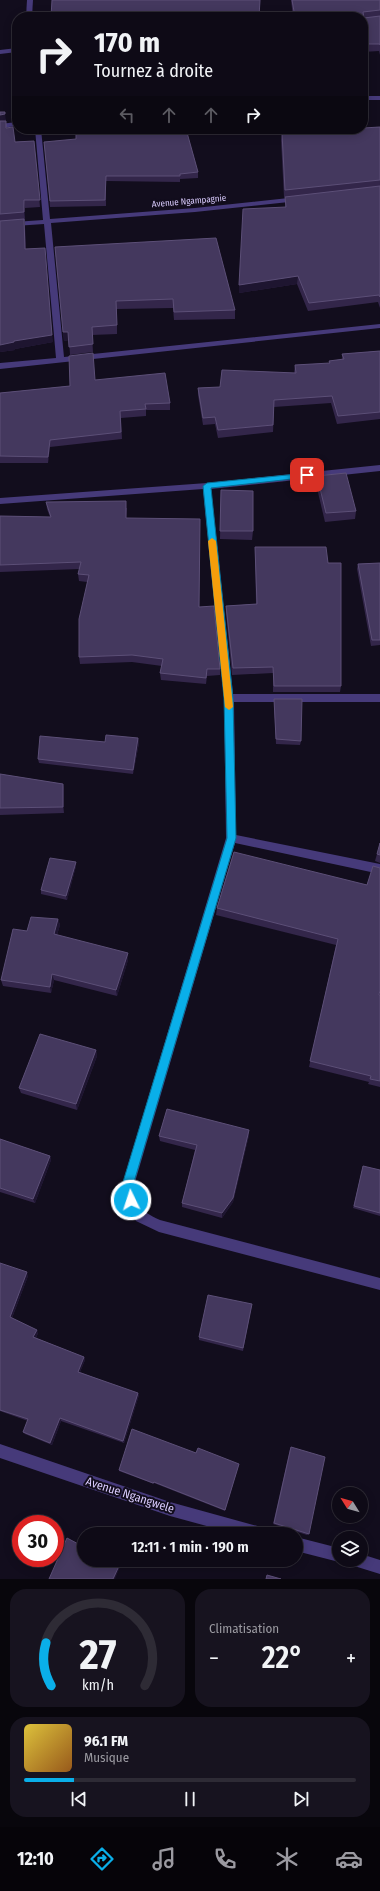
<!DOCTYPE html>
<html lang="fr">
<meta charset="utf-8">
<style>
:root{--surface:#0e0a16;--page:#17131f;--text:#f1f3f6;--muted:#9b9aa1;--line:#2e2b35;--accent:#0aafe9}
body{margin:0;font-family:"Fira Sans Condensed",sans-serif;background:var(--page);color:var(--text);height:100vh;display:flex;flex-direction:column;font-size:15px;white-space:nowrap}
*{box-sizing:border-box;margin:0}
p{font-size:13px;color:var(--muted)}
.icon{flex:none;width:22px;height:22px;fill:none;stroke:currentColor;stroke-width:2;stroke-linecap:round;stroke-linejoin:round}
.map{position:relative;height:1579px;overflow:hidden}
.details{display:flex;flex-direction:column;gap:10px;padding:10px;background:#08060c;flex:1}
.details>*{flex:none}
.banner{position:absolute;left:12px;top:12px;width:356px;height:122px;border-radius:16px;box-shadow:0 2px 10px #0003,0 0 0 1px var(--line);background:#0e0a16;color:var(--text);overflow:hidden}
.needle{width:26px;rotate:307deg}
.buttons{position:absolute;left:332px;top:1487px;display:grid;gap:8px}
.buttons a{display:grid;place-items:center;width:36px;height:36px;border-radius:50%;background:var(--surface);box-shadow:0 2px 10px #0003,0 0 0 1px var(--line);font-size:20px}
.speed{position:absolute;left:12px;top:1515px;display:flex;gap:8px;font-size:20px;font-weight:700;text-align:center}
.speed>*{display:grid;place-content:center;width:52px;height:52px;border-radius:50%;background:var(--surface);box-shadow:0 2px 10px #0003,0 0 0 1px var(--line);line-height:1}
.speed .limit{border:6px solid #d22;background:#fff;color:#111}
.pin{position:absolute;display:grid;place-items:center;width:34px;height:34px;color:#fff;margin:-17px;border-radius:8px;box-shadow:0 2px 6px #0006}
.me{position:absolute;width:44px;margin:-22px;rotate:356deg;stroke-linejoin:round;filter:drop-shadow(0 0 3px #0008)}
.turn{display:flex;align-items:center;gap:14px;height:84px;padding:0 16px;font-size:18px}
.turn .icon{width:52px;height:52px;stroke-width:2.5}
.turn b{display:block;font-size:28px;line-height:34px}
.lanes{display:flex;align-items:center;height:38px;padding:0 16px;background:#0003;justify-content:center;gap:20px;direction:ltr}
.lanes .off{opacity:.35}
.big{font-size:30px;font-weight:600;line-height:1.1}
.details .tile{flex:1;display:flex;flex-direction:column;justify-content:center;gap:6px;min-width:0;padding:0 14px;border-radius:16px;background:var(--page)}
.details .dial{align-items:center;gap:0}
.dial svg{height:104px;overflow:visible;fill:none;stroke:var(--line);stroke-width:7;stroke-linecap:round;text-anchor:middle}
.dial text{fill:var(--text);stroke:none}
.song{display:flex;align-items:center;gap:12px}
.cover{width:48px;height:48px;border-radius:6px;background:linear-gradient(135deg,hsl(50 70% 55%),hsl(30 70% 35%))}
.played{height:4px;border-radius:2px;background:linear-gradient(90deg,var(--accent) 15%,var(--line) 15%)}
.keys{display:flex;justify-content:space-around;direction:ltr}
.heat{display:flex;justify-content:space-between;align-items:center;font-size:22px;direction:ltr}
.details .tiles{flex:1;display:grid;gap:10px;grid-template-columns:1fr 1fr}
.tile:last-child{grid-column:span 2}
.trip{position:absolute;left:77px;top:1527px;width:226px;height:40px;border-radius:20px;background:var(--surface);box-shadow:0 2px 10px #0003,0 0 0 1px var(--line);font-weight:600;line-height:40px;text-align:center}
.tabs{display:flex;height:64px;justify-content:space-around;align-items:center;background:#060409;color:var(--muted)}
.tabs .icon{width:28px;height:28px}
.tabs .active{color:var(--accent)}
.tabs b{font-size:18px;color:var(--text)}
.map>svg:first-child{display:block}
</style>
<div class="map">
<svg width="380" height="1579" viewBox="0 0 380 1579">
<rect width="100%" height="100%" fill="#120d1d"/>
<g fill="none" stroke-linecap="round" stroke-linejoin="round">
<g fill="#463a7a" fill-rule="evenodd">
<polygon points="27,0 33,0 32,17 26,17"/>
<polygon points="17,48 17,52 0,54 0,50"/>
<rect x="363" y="96" width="17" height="4"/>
<polygon points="17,122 17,126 0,128 0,124"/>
<polygon points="35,129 41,129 50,219 195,208 298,197 301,199 298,201 195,212 51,223 64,357 380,324 380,328 0,369 0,363 56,358 44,224 0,227 0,223 43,220"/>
<path d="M380,465V471L211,489L233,694H380V702H234L236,835L380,864V874L235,843L135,1182C138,1206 138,1210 160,1220L380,1278V1290L159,1232L136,1221L125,1200L123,1182L226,838L224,698L203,489L0,504V498L207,483Z"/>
<polygon points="0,1444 170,1502 261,1527 266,1529 268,1534 236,1534 170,1516 0,1458"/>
<polygon points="296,1537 339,1548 339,1560 344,1560 339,1562 296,1551"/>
<polygon points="361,1554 380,1560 380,1574 351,1565 349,1560 361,1560"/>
</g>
</g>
<g fill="#33264a">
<polygon points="291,0 380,0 380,55 379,51 363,52 363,17 293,17"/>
<polygon points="0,112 6,120 6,128 15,142 34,141 40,207 25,208 25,227 26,249 53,342 15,349 15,350 0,352"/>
<polygon points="380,127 380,308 378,302 308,311 297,284 239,293 285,207 285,197 284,197 281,140 282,133 309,133 308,129 363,129"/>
<polygon points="44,142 198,172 198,178 180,179 180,182 106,181 106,206 50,207"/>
<polygon points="55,247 235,310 235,319 174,320 173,308 117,309 117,334 92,335 93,352 70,355 69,340 64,341"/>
<polygon points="380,351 380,419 337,424 331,403 274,407 273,432 218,438 215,424 203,425 198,395 198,388 220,387 294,373 295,365 329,364 329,361 342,360 342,354"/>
<polygon points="95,380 170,403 170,410 146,410 146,416 121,418 122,439 50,447 48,463 0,463 0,393 70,386"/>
<polygon points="317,476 356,511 355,519 325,522 316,484"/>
<polygon points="221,490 253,531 252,540 220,539"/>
<polygon points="46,502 127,508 126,518 199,607 220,669 220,675 207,676 206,684 161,680 160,673 162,666 132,662 80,664 79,657 87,582 79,581 78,574 80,569 0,572 0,516 50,517 47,509"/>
<polygon points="255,547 341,686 340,692 273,692 273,673 232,675 226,612 226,606 256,604 255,554"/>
<polygon points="380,563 380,645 371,646 357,569 358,564"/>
<polygon points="274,699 301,741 300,745 276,744 274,704"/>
<polygon points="138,738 139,743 133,774 39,763 38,759 105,742"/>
<polygon points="0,774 63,784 64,791 64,813 0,815"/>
<polygon points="380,843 380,863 375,861"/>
<polygon points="76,866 67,900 41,894 41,890"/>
<polygon points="367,885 379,995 380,995 380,1087 368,1084 369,1082 309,1067 336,945 216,915 217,908"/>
<polygon points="58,919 60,925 57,935 128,960 117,996 54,980 51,993 3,986 1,980 27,931"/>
<polygon points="96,1050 97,1056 77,1110 21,1093 19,1088"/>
<polygon points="249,1135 233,1202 222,1218 182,1207 182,1203 195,1150 160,1141 159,1136"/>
<polygon points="0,1139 50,1156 51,1160 35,1203 0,1192"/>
<polygon points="363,1166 380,1170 380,1216 353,1208"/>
<polygon points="0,1263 28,1276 12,1318 38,1333 36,1338 84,1357 85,1360 80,1372 139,1395 124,1443 61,1421 52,1445 25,1434 23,1432 28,1421 0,1411"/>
<polygon points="252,1304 243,1351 199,1340 199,1337"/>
<polygon points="291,1447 309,1534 307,1535 273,1524 290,1449"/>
<polygon points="196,1453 239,1464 225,1511 154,1483 154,1484 119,1471 119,1470"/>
</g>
<g fill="#1e1530">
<polygon points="5,112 6,122 0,123 0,115"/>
<polygon points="24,200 25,208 25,220 24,212"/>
<polygon points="24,219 25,227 26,257 25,249"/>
<polygon points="45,248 53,342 15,349 15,350 0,352 0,345 14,341"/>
<polygon points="298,276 297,284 239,293 239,285"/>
<polygon points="63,332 68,332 69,340 64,341"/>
<polygon points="50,440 50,447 48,463 48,457"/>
<polygon points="138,738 139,743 133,774 133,770"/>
<polygon points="63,784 64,791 64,813 63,807"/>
<polygon points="76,862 76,866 67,900 66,896"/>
<polygon points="58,919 60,925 55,941 54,934"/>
<polygon points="128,953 128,960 117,996 116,990"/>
<polygon points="52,974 54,980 51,993 50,987"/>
<polygon points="96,1050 97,1056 77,1110 76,1104"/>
<polygon points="249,1130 249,1135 233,1202 222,1218 222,1213"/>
<polygon points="50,1156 51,1160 35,1203 33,1199"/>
<polygon points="27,1272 28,1276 11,1320 10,1317"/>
<polygon points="37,1330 38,1333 35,1340 33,1337"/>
<polygon points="84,1357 85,1360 79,1374 78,1372"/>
<polygon points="138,1393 139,1395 124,1443 123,1441"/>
<polygon points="60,1418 61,1421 52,1445 50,1443"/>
<polygon points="119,1566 120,1567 115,1579 113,1579"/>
</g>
<g fill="#44385e" stroke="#5c4f77">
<polygon points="52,0 260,0 259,17 51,17"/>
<polygon points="292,0 380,0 380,10 363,12 364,18 380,16 380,45 380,44 363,44 363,17 295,17"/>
<polygon points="0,112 5,112 5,114 0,115"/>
<polygon points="0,121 6,121 6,128 13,127 15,142 34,141 40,200 24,200 24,212 0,214"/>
<polygon points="380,127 380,180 285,190 282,133 310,133 310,129 363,129 363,128"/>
<polygon points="76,129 186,129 198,172 180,174 180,176 106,176 105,200 50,201 44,142 76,139"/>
<polygon points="380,186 380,297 379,295 309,303 298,276 239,285 243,209 286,207 285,197"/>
<polygon points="24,219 25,249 45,248 52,335 14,341 14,342 0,345 0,221"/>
<polygon points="216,238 235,310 174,312 173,299 116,301 117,325 92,327 93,344 69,347 68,332 63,332 55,247"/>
<polygon points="380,351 380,412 338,416 332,396 274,400 273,425 218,430 215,417 203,418 198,388 220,387 222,370 296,373 295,365 330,363 329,361 344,359 342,354"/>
<polygon points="93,353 95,380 165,373 170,403 145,404 146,409 120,411 121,432 50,440 48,457 0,456 0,393 70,386 69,356"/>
<polygon points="346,473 356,511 326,513 317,476"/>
<polygon points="221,490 253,491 253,531 220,531"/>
<polygon points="126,501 126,518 200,519 199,607 214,606 220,669 207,669 206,678 160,673 163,659 132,655 79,657 79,619 89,575 78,574 81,562 0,565 0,516 51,517 46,502"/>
<polygon points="255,547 326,547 328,563 341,563 341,686 274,686 273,667 233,668 226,606 257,604"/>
<polygon points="380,563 380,640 372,640 358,564"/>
<polygon points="274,699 302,699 301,741 276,739"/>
<polygon points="106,735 138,738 133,770 38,759 40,736 105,742"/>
<polygon points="0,774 63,784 63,807 0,808"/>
<polygon points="380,843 380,855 377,854"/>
<polygon points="234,852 367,885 373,866 380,868 380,990 379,995 380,995 380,1081 370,1079 371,1076 310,1061 338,939 217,908"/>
<polygon points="50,858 76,862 66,896 41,890"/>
<polygon points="31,917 58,919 54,934 128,953 116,990 52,974 50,987 1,980 13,929 27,931"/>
<polygon points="40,1034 96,1050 76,1104 19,1088"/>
<polygon points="167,1109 249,1130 233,1198 222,1213 182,1203 197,1145 159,1136"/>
<polygon points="0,1139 50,1156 33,1199 0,1188"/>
<polygon points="363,1166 380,1170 380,1213 354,1206"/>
<polygon points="0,1263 27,1272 10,1317 37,1330 33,1337 84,1357 78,1372 138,1393 123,1441 60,1418 50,1443 23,1432 28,1419 0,1410"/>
<polygon points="208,1295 252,1304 243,1348 199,1337"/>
<polygon points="132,1429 196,1453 198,1448 239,1464 225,1510 154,1482 153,1483 119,1470"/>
<polygon points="291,1447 325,1457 309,1534 274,1523"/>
<polygon points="67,1538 84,1547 84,1560 108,1560 119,1566 113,1579 49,1579"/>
<polygon points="267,1575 281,1579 266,1579"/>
</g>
<polygon fill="#0aafe9" stroke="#067297" points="307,473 310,473 310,477 211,488 233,698 236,838 134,1182 136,1200 135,1204 131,1206 127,1204 123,1182 227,838 224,698 203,486 207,483"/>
<polygon fill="#f59e0b" points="212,538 216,541 233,707 229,710 225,707 208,541"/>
<g text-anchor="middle" stroke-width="4" stroke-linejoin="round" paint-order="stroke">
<g font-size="9" fill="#d9cbfd" stroke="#120d1d">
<text transform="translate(189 201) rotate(-5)" y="3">Avenue Ngampagnie</text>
</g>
<g font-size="12" fill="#d9cbfd" stroke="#120d1d">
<text transform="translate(130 1495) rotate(18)" y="4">Avenue Ngangwele</text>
</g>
</g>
</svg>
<div class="buttons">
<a><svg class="needle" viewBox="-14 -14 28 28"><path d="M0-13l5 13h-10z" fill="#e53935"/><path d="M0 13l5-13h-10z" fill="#9b9aa1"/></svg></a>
<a><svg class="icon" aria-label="layers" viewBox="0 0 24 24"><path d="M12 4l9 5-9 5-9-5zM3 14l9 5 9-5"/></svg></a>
</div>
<div class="speed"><div class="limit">30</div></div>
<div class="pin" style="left:307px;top:475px;background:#d93025"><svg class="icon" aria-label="arrive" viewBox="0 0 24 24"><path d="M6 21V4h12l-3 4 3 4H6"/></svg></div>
<svg class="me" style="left:131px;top:1200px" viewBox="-20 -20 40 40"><circle r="17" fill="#0aafe9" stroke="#fff" stroke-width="3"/><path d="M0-11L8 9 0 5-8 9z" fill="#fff"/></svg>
<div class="trip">12:11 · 1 min · 190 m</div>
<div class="banner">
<div class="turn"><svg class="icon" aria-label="right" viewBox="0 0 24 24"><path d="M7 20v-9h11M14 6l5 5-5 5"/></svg><div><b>170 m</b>Tournez à droite</div></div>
<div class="lanes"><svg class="icon off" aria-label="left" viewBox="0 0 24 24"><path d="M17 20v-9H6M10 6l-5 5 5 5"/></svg><svg class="icon off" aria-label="ahead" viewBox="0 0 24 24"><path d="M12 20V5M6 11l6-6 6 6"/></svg><svg class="icon off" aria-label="ahead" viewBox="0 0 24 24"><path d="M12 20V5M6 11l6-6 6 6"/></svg><svg class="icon" aria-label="right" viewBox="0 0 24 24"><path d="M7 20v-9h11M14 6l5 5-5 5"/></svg></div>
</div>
</div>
<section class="details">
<div class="tiles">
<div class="tile dial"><svg viewBox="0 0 100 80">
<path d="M14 69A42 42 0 1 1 86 69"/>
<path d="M14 69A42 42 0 0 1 10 36" stroke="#0aafe9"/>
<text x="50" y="56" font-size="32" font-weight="700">27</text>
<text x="50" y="72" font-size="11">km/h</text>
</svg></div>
<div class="tile"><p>Climatisation</p>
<div class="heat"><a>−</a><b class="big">22°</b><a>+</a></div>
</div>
<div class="tile">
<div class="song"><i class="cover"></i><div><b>96.1 FM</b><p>Musique</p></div></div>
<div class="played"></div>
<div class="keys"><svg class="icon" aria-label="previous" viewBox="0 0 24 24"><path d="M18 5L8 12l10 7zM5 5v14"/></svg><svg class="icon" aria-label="pause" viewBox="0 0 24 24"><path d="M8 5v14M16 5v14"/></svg><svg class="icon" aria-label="next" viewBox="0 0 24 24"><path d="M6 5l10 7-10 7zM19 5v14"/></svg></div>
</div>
</div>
</section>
<nav class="tabs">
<b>12:10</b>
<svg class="icon active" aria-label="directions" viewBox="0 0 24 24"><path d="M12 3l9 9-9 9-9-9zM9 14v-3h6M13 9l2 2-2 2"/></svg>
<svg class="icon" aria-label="music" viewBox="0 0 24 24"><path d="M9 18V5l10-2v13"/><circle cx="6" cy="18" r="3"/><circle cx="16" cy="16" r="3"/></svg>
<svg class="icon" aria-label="phone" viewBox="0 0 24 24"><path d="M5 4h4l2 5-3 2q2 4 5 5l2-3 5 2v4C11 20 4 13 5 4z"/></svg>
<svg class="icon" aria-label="climate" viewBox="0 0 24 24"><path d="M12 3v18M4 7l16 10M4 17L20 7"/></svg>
<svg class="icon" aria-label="car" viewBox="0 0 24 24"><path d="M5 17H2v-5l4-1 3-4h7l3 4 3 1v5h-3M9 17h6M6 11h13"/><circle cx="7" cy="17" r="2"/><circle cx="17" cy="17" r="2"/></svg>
</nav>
